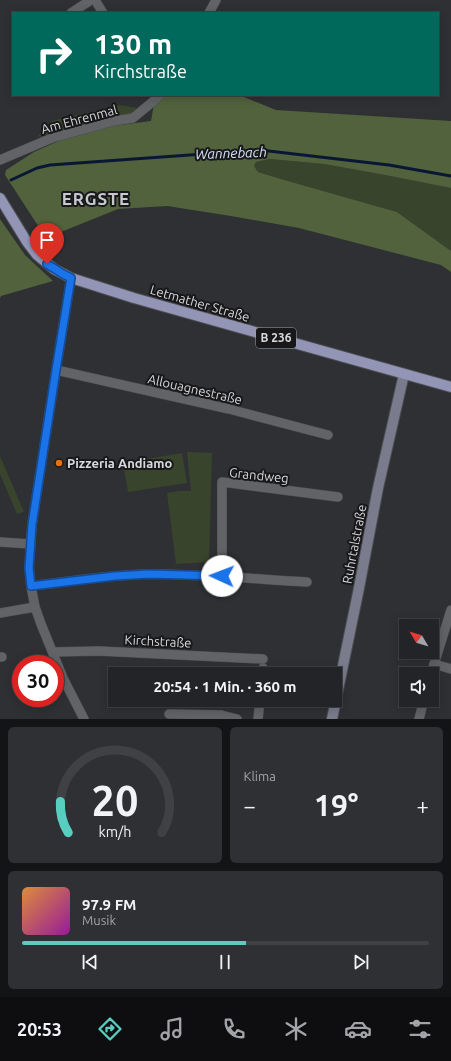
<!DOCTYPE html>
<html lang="de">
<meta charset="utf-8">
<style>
:root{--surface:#232427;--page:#2f3033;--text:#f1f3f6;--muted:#a3a4a7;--line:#404144;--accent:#58cec0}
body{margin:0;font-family:Ubuntu,sans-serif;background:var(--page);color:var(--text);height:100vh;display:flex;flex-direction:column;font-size:15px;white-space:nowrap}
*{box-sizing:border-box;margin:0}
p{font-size:13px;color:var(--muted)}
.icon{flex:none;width:22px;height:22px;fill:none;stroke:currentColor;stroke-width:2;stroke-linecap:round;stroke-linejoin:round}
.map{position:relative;height:719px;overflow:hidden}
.side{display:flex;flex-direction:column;gap:8px;padding:8px;background:#131415;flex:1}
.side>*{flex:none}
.hud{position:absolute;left:12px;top:12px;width:427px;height:84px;border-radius:0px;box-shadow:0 2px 10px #0003,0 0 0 1px var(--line);background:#00695c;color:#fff;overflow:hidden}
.needle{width:26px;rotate:308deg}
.buttons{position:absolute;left:399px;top:619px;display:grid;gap:8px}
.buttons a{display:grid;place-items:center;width:40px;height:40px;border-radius:0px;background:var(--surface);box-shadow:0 2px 10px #0003,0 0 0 1px var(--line);font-size:20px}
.speed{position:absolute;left:12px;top:655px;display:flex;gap:8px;font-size:20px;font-weight:700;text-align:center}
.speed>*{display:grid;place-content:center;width:52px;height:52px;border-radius:50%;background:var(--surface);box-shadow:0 2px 10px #0003,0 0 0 1px var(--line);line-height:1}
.speed .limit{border:6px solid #d22;background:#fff;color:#111}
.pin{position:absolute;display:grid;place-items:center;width:34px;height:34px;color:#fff;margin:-41px -17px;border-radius:50% 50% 50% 0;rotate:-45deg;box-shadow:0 0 4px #0007}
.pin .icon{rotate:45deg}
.me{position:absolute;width:44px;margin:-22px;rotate:272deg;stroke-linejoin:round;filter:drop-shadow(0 0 3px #0008)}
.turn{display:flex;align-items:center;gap:14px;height:84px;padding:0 16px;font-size:18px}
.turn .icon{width:52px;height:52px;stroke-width:2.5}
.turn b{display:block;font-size:28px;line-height:34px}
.big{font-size:30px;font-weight:700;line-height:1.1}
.side .widget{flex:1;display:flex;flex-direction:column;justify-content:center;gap:6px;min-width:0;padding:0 14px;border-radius:6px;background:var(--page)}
.side .dial{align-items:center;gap:0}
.dial svg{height:104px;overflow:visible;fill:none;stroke:var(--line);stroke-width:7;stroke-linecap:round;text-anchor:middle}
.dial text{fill:var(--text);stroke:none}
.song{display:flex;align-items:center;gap:12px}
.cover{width:48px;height:48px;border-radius:6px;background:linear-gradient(135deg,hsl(30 70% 55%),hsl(300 70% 35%))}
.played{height:4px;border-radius:2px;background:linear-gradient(90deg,var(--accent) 55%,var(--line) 55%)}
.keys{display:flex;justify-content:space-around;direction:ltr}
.heat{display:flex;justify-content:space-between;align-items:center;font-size:22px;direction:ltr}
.side .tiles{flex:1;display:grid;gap:8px;grid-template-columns:1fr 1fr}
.widget:last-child{grid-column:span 2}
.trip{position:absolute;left:108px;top:667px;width:234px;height:40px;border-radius:0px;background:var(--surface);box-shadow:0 2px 10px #0003,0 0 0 1px var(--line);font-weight:700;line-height:40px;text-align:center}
.tabs{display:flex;height:64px;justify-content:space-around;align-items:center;background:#0e0e10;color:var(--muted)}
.tabs .icon{width:28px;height:28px}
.tabs .active{color:var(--accent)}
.tabs b{font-size:18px;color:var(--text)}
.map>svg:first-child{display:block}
</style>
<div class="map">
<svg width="451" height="719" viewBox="0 0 451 719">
<rect width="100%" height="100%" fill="#2f3034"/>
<g fill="#39442c">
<polygon points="120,105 137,108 130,114 97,121 37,137 51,121"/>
<polygon points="270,159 324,164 385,175 451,188 451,251 397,212 281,179 258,172 254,166 256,162"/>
<polygon points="187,452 212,453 209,562 176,564 167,493 179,491 191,491"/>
<polygon points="182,453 187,483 128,492 123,463"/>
<polygon points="0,456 24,512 17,514 0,474"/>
</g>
<g fill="#51623d">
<polygon points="157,95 239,95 276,110 451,121 451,188 385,175 324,164 270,159 256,162 254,166 258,172 281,179 397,212 451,251 451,272 441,265 299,228 231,216 167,206 118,209 61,232 48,241 5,175 6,170 34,152 63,139 112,126 151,121 155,98"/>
<polygon points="0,219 25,255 53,281 1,296 0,298"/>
</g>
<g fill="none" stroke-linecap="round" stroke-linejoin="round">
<polyline stroke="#091734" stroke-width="3" points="11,180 37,168 50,165 260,150 389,165 451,176"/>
<g stroke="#4d4e52" stroke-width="10">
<g id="street">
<polyline points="95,0 103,13"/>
<polyline points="71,13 91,0"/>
<polyline points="209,13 216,0"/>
<polyline points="0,160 52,138 114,121 133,118 156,99 159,95"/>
<polyline points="71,278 56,370 32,525 29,568 31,586 35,607 41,624 63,678 84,719"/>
<polyline points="56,370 229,409 328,435"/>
<polyline points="0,542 31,544"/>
<polyline points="222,577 222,482 338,497"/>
<path d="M31,586C70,581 110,575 149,574C202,574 255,579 307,582"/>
<polyline points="0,613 35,607"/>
<polyline points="53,652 99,651 263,659"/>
<polyline points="0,657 2,657"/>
<polyline points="434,664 451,669"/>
<polyline points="263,674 263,668"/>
<polyline points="431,674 451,610"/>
<polyline points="169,714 221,715"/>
<polyline points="220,719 221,715 237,719"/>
<polyline points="258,719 260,700"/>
<polyline points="419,719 424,700"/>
</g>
</g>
<g stroke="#4d4e52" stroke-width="12">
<polyline id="secondary" points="332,719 359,588 378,488 404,374"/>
</g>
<g stroke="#4d4e52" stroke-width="12">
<polyline id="primary" points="0,198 27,242 37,255 54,269 71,278 134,298 451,387"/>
</g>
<use href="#street" stroke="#616367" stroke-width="9"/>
<use href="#secondary" stroke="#7a7c8e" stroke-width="10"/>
<use href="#primary" stroke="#9295b6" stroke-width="10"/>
</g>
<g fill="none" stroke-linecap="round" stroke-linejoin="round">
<g stroke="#114b97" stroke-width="10">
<polyline id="route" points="47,264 63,274 71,278 56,370 32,525 29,568 31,586 115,576 149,574 222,576"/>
</g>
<use href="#route" stroke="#1a73e8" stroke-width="7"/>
</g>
<circle fill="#e8710a" stroke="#18181a" stroke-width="1.5" cx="59" cy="463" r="4"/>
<g text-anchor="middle" stroke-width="4" stroke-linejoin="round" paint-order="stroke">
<rect fill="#18181a" stroke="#9e9fa2" stroke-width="1" x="256" y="328" width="40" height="20" rx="3"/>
<g font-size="12" font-weight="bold" fill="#d8d9dc">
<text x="276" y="342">B 236</text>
</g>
<g font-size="13" fill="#d8d9dc" stroke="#18181a">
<text transform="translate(79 119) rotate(-15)" y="5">Am Ehrenmal</text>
<text transform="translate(200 303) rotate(16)" y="5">Letmather Straße</text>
<text transform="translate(195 389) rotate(13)" y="5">Allouagnestraße</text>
<text transform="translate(259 475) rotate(6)" y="5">Grandweg</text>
<text transform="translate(354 544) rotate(-79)" y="5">Ruhrtalstraße</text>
<text transform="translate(158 641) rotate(3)" y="5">Kirchstraße</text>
</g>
<g font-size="13" font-weight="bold" fill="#d8d9dc" stroke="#18181a" text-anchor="start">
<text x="67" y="468">Pizzeria Andiamo</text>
</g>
<g font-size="14" font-style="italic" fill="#d6e3fb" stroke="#18181a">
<text transform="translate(231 153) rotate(-2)" y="5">Wannebach</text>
</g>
<g font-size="17" font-weight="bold" letter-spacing="1" fill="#c6c9cd" stroke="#18181a">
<text x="96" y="205">ERGSTE</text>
</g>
</g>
</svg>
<div class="buttons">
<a><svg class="needle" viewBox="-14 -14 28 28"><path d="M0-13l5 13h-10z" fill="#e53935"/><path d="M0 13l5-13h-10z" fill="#a3a4a7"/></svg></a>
<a><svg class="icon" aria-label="sound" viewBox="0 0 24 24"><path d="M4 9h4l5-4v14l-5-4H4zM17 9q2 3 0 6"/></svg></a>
</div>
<div class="speed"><div class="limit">30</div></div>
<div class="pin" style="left:47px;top:264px;background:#d93025"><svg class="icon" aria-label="arrive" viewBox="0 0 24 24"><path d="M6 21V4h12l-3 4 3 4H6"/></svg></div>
<svg class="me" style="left:222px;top:576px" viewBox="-20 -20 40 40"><circle r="19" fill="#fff"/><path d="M0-13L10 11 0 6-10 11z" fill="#1a73e8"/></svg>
<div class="trip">20:54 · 1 Min. · 360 m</div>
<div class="hud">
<div class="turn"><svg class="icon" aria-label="right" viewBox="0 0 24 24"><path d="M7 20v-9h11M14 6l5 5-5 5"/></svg><div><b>130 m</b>Kirchstraße</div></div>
</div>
</div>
<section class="side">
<div class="tiles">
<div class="widget dial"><svg viewBox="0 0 100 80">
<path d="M14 69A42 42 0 1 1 86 69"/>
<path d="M14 69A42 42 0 0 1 8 45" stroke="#58cec0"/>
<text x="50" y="56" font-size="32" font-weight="700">20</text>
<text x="50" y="72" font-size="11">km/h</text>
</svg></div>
<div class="widget"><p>Klima</p>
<div class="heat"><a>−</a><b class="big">19°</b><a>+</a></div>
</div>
<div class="widget">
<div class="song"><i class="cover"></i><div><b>97.9 FM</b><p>Musik</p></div></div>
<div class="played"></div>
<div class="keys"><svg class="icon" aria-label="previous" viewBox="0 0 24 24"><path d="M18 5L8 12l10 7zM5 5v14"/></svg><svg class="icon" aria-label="pause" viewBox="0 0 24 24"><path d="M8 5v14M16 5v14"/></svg><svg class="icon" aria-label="next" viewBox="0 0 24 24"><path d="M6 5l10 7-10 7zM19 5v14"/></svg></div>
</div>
</div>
</section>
<nav class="tabs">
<b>20:53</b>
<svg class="icon active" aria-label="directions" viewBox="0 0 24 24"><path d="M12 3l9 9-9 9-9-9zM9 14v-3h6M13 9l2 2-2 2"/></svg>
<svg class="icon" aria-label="music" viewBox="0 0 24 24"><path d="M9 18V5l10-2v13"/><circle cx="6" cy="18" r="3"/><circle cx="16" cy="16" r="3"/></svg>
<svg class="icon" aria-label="phone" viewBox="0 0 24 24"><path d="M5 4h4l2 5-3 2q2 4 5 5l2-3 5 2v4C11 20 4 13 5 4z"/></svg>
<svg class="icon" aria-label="climate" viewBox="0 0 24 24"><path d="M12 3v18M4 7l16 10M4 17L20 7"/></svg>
<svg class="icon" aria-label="car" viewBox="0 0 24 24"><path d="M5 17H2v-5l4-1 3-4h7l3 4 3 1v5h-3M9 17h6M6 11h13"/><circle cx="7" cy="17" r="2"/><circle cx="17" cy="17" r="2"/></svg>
<svg class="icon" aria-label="filters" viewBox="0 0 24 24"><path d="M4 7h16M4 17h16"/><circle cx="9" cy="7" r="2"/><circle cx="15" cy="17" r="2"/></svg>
</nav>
